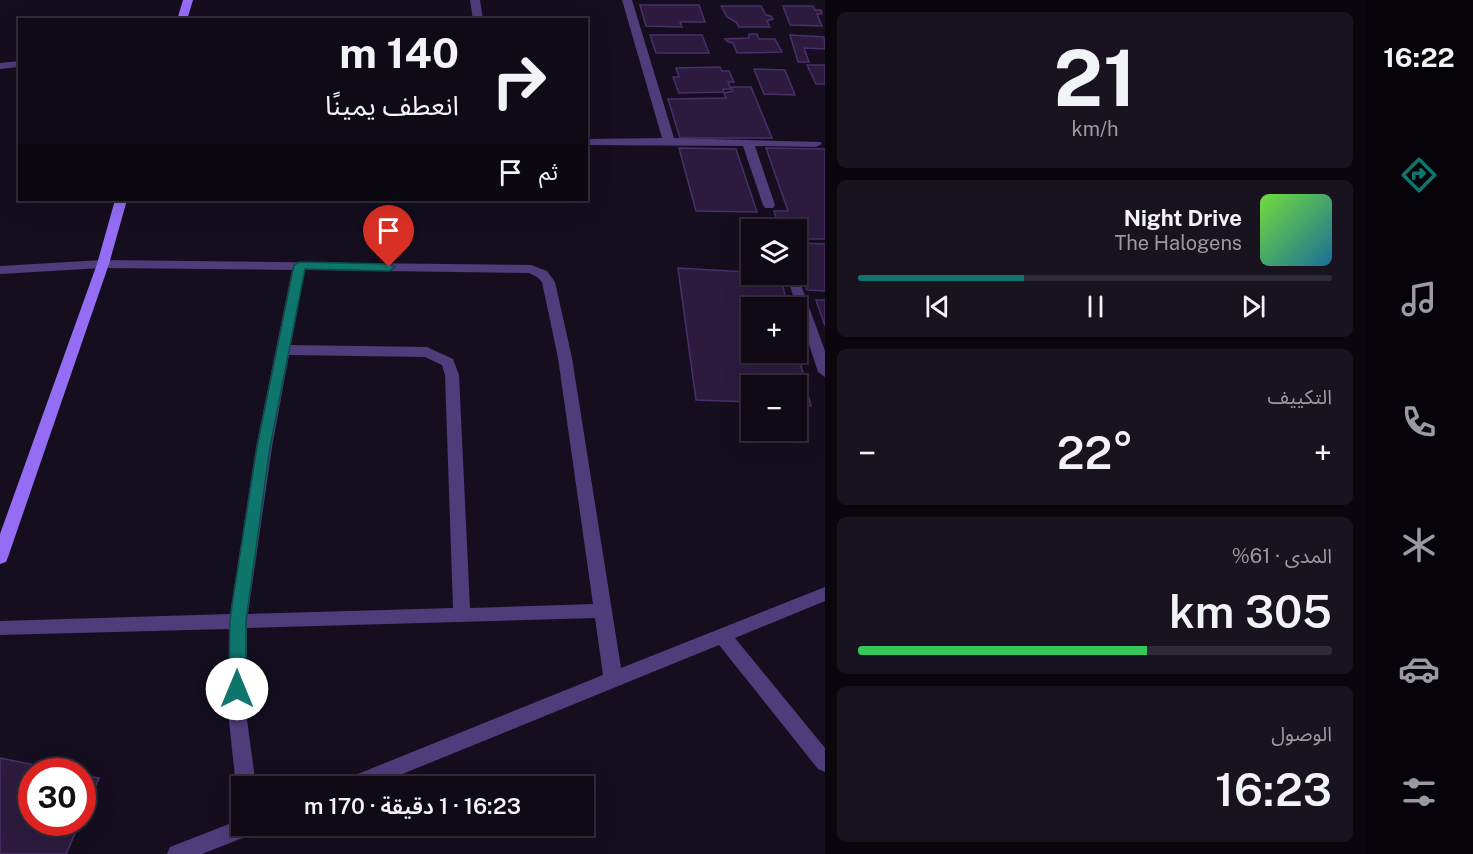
<!DOCTYPE html>
<html lang="ar">
<meta charset="utf-8">
<style>
:root{--surface:#100a17;--page:#191320;--text:#f1f3f6;--muted:#9c9aa1;--line:#302b36;--accent:#0f766e}
body{margin:0;font-family:"Public Sans","Noto Sans Arabic",sans-serif;background:var(--page);color:var(--text);direction:rtl;height:100vh;display:flex;flex-direction:column;font-size:22px;white-space:nowrap}
*{box-sizing:border-box;margin:0}
p{font-size:20px;color:var(--muted)}
.icon{flex:none;width:33px;height:33px;fill:none;stroke:currentColor;stroke-width:2;stroke-linecap:round;stroke-linejoin:round}
.map{position:relative;flex:1;overflow:hidden;direction:ltr}
.drawer{display:flex;flex-direction:column;gap:12px;padding:12px;background:#09060d;width:540px}
.drawer>*{flex:none}
.hud{position:absolute;left:18px;top:18px;width:570px;height:183px;border-radius:0px;box-shadow:0 6px 24px #0002,0 0 0 2px var(--line);direction:rtl;background:#100a17;color:var(--text);overflow:hidden}
.tools{position:absolute;left:741px;top:219px;display:grid;gap:12px}
.tools a{display:grid;place-items:center;width:66px;height:66px;border-radius:0px;background:var(--surface);box-shadow:0 6px 24px #0002,0 0 0 2px var(--line);font-size:30px}
.speed{position:absolute;left:18px;top:758px;display:flex;gap:12px;font-size:30px;font-weight:700;text-align:center}
.speed>*{display:grid;place-content:center;width:78px;height:78px;border-radius:50%;background:var(--surface);box-shadow:0 6px 24px #0002,0 0 0 2px var(--line);line-height:1}
.speed .limit{border:9px solid #d22;background:#fff;color:#111}
.pin{position:absolute;display:grid;place-items:center;width:51px;height:51px;color:#fff;margin:-62px -26px;border-radius:50% 50% 50% 0;rotate:-45deg;box-shadow:0 0 6px #0007}
.pin .icon{rotate:45deg}
.me{position:absolute;width:66px;margin:-33px;rotate:0deg;stroke-linejoin:round;filter:drop-shadow(0 0 4px #0008)}
.turn{display:flex;align-items:center;gap:21px;height:126px;padding:0 30px;font-size:27px}
.turn .icon{width:78px;height:78px;stroke-width:2.5}
.turn b{display:block;font-size:42px;line-height:51px}
.then{display:flex;align-items:center;height:57px;padding:0 30px;background:#0003;gap:12px;font-size:22px}
.big{font-size:45px;font-weight:600;line-height:1.1}
.drawer .card{flex:1;display:flex;flex-direction:column;justify-content:center;gap:9px;min-width:0;padding:0 21px;border-radius:9px;background:var(--page)}
.drawer .dial{align-items:center;gap:0}
.dial b{font-size:78px;line-height:1}
.song{display:flex;align-items:center;gap:18px}
.cover{width:72px;height:72px;border-radius:9px;background:linear-gradient(135deg,hsl(100 70% 55%),hsl(200 70% 35%))}
.played{height:6px;border-radius:3px;background:linear-gradient(90deg,var(--accent) 35%,var(--line) 35%)}
.keys{display:flex;justify-content:space-around;direction:ltr}
.heat{display:flex;justify-content:space-between;align-items:center;font-size:33px;direction:ltr}
.charge{height:9px;border-radius:4px;background:linear-gradient(90deg,#34c759 61%,var(--line) 0)}
.trip{position:absolute;left:231px;top:776px;width:363px;height:60px;border-radius:0px;background:var(--surface);box-shadow:0 6px 24px #0002,0 0 0 2px var(--line);font-weight:600;line-height:60px;text-align:center;direction:rtl}
main{display:flex;flex:1;min-height:0}
.tab-bar{display:flex;flex-direction:column;width:108px;justify-content:space-around;align-items:center;background:#060409;color:var(--muted)}
.tab-bar .icon{width:42px;height:42px}
.tab-bar .current{color:var(--accent)}
.tab-bar b{font-size:27px;color:var(--text)}
.map>svg:first-child{display:block}
</style>
<main>
<nav class="tab-bar">
<b>16:22</b>
<svg class="icon current" aria-label="directions" viewBox="0 0 24 24"><path d="M12 3l9 9-9 9-9-9zM9 14v-3h6M13 9l2 2-2 2"/></svg>
<svg class="icon" aria-label="music" viewBox="0 0 24 24"><path d="M9 18V5l10-2v13"/><circle cx="6" cy="18" r="3"/><circle cx="16" cy="16" r="3"/></svg>
<svg class="icon" aria-label="phone" viewBox="0 0 24 24"><path d="M5 4h4l2 5-3 2q2 4 5 5l2-3 5 2v4C11 20 4 13 5 4z"/></svg>
<svg class="icon" aria-label="climate" viewBox="0 0 24 24"><path d="M12 3v18M4 7l16 10M4 17L20 7"/></svg>
<svg class="icon" aria-label="car" viewBox="0 0 24 24"><path d="M5 17H2v-5l4-1 3-4h7l3 4 3 1v5h-3M9 17h6M6 11h13"/><circle cx="7" cy="17" r="2"/><circle cx="17" cy="17" r="2"/></svg>
<svg class="icon" aria-label="filters" viewBox="0 0 24 24"><path d="M4 7h16M4 17h16"/><circle cx="9" cy="7" r="2"/><circle cx="15" cy="17" r="2"/></svg>
</nav>
<section class="drawer">
<div class="card dial"><b>21</b><p>km/h</p></div>
<div class="card">
<div class="song"><i class="cover"></i><div><b>Night Drive</b><p>The Halogens</p></div></div>
<div class="played"></div>
<div class="keys"><svg class="icon" aria-label="previous" viewBox="0 0 24 24"><path d="M18 5L8 12l10 7zM5 5v14"/></svg><svg class="icon" aria-label="pause" viewBox="0 0 24 24"><path d="M8 5v14M16 5v14"/></svg><svg class="icon" aria-label="next" viewBox="0 0 24 24"><path d="M6 5l10 7-10 7zM19 5v14"/></svg></div>
</div>
<div class="card"><p>التكييف</p>
<div class="heat"><a>−</a><b class="big">22°</b><a>+</a></div>
</div>
<div class="card"><p>المدى · 61%</p><b class="big">305 km</b><div class="charge"></div></div>
<div class="card"><p>الوصول</p><b class="big">16:23</b></div>
</section>
<div class="map">
<svg width="825" height="854" viewBox="0 0 825 854">
<rect width="100%" height="100%" fill="#150e1f"/>
<g fill="#2c1b3e" stroke="#4a2f69" stroke-width="1.5">
<polygon points="640,5 699,5 705,22 680,22 682,27 646,26"/>
<polygon points="721,6 761,6 766,15 771,16 773,19 767,21 770,27 739,27 736,22 727,17"/>
<polygon points="783,6 813,6 815,10 821,10 822,14 817,14 822,26 790,25"/>
<polygon points="749,34 757,34 759,39 775,39 782,52 737,53 733,43 728,42 725,39 749,38"/>
<polygon points="650,35 702,35 709,53 656,53"/>
<polygon points="790,35 824,37 825,49 804,48 809,62 798,62"/>
<polygon points="807,65 825,65 825,84 816,84"/>
<polygon points="720,67 722,71 729,71 734,82 728,82 731,89 723,89 724,92 679,93 673,77 679,77 676,68"/>
<polygon points="754,69 785,70 795,95 764,94"/>
<polygon points="731,87 751,87 772,138 680,138 668,99 726,98 724,93 733,91"/>
<polygon points="679,148 736,149 757,212 696,211"/>
<polygon points="766,148 825,149 825,239 796,239 796,230 780,230 774,211 788,211"/>
<polygon points="796,243 825,244 825,291 807,290 796,258"/>
<polygon points="678,268 780,274 788,308 752,308 752,352 796,352 796,345 811,406 796,405 796,386 752,386 752,402 696,400"/>
<polygon points="816,300 825,300 825,326"/>
<polygon points="0,758 64,771 32,771 32,822 80,822 66,854 0,854"/>
<polygon points="82,775 99,778 82,817"/>
</g>
<g fill="none" stroke-linecap="round" stroke-linejoin="round">
<g fill="#4f3c7b" fill-rule="evenodd">
<polygon points="470,0 480,0 483,20 473,20"/>
<polygon points="622,0 632,0 674,138 820,142 822,144 816,147 755,146 775,205 773,208 765,208 763,205 743,146 586,145 586,139 662,138"/>
<polygon points="20,61 20,67 0,69 0,63"/>
<path d="M103,260L531,265L547,271L555,282L572,358L621,668L825,587V601L735,638L825,748V772L818,769L719,645L373,786H340L343,780L603,675L595,618L247,628L246,712L256,786H242V793L236,786L228,712L229,629L0,635V621L230,614L256,447L292,270L103,268L0,274V266ZM305,270L529,273L537,277L542,282L558,358L593,604L470,608L459,375L453,359L427,347L291,345ZM289,355L425,357L442,365L445,375L453,608L248,614L272,447Z"/>
<polygon points="796,271 825,351 825,377 818,372 786,274 796,274"/>
<polygon points="242,819 242,825 261,825 258,832 202,854 167,854 170,847"/>
</g>
<g fill="#956df5" fill-rule="evenodd">
<polygon points="183,0 193,0 187,20 177,20"/>
<polygon points="115,200 127,200 109,264 8,557 6,562 0,564 0,534 97,264"/>
</g>
</g>
<polygon fill="#0f766e" stroke="#0a4d48" stroke-width="1.5" points="300,262 389,264 395,267 389,271 305,269 270,447 249,599 246,621 246,689 243,694 237,697 232,694 229,689 230,621 233,599 257,447 294,265"/>
</svg>
<div class="tools">
<a><svg class="icon" aria-label="layers" viewBox="0 0 24 24"><path d="M12 4l9 5-9 5-9-5zM3 14l9 5 9-5"/></svg></a>
<a>+</a>
<a>−</a>
</div>
<div class="speed"><div class="limit">30</div></div>
<div class="pin" style="left:389px;top:267px;background:#d93025"><svg class="icon" aria-label="arrive" viewBox="0 0 24 24"><path d="M6 21V4h12l-3 4 3 4H6"/></svg></div>
<svg class="me" style="left:237px;top:689px" viewBox="-20 -20 40 40"><circle r="19" fill="#fff"/><path d="M0-13L10 11 0 6-10 11z" fill="#0f766e"/></svg>
<div class="trip">16:23 · 1 دقيقة · 170 m</div>
<div class="hud">
<div class="turn"><svg class="icon" aria-label="right" viewBox="0 0 24 24"><path d="M7 20v-9h11M14 6l5 5-5 5"/></svg><div><b>140 m</b>انعطف يمينًا</div></div>
<div class="then">ثم<svg class="icon" aria-label="arrive" viewBox="0 0 24 24"><path d="M6 21V4h12l-3 4 3 4H6"/></svg></div>
</div>
</div>
</main>
